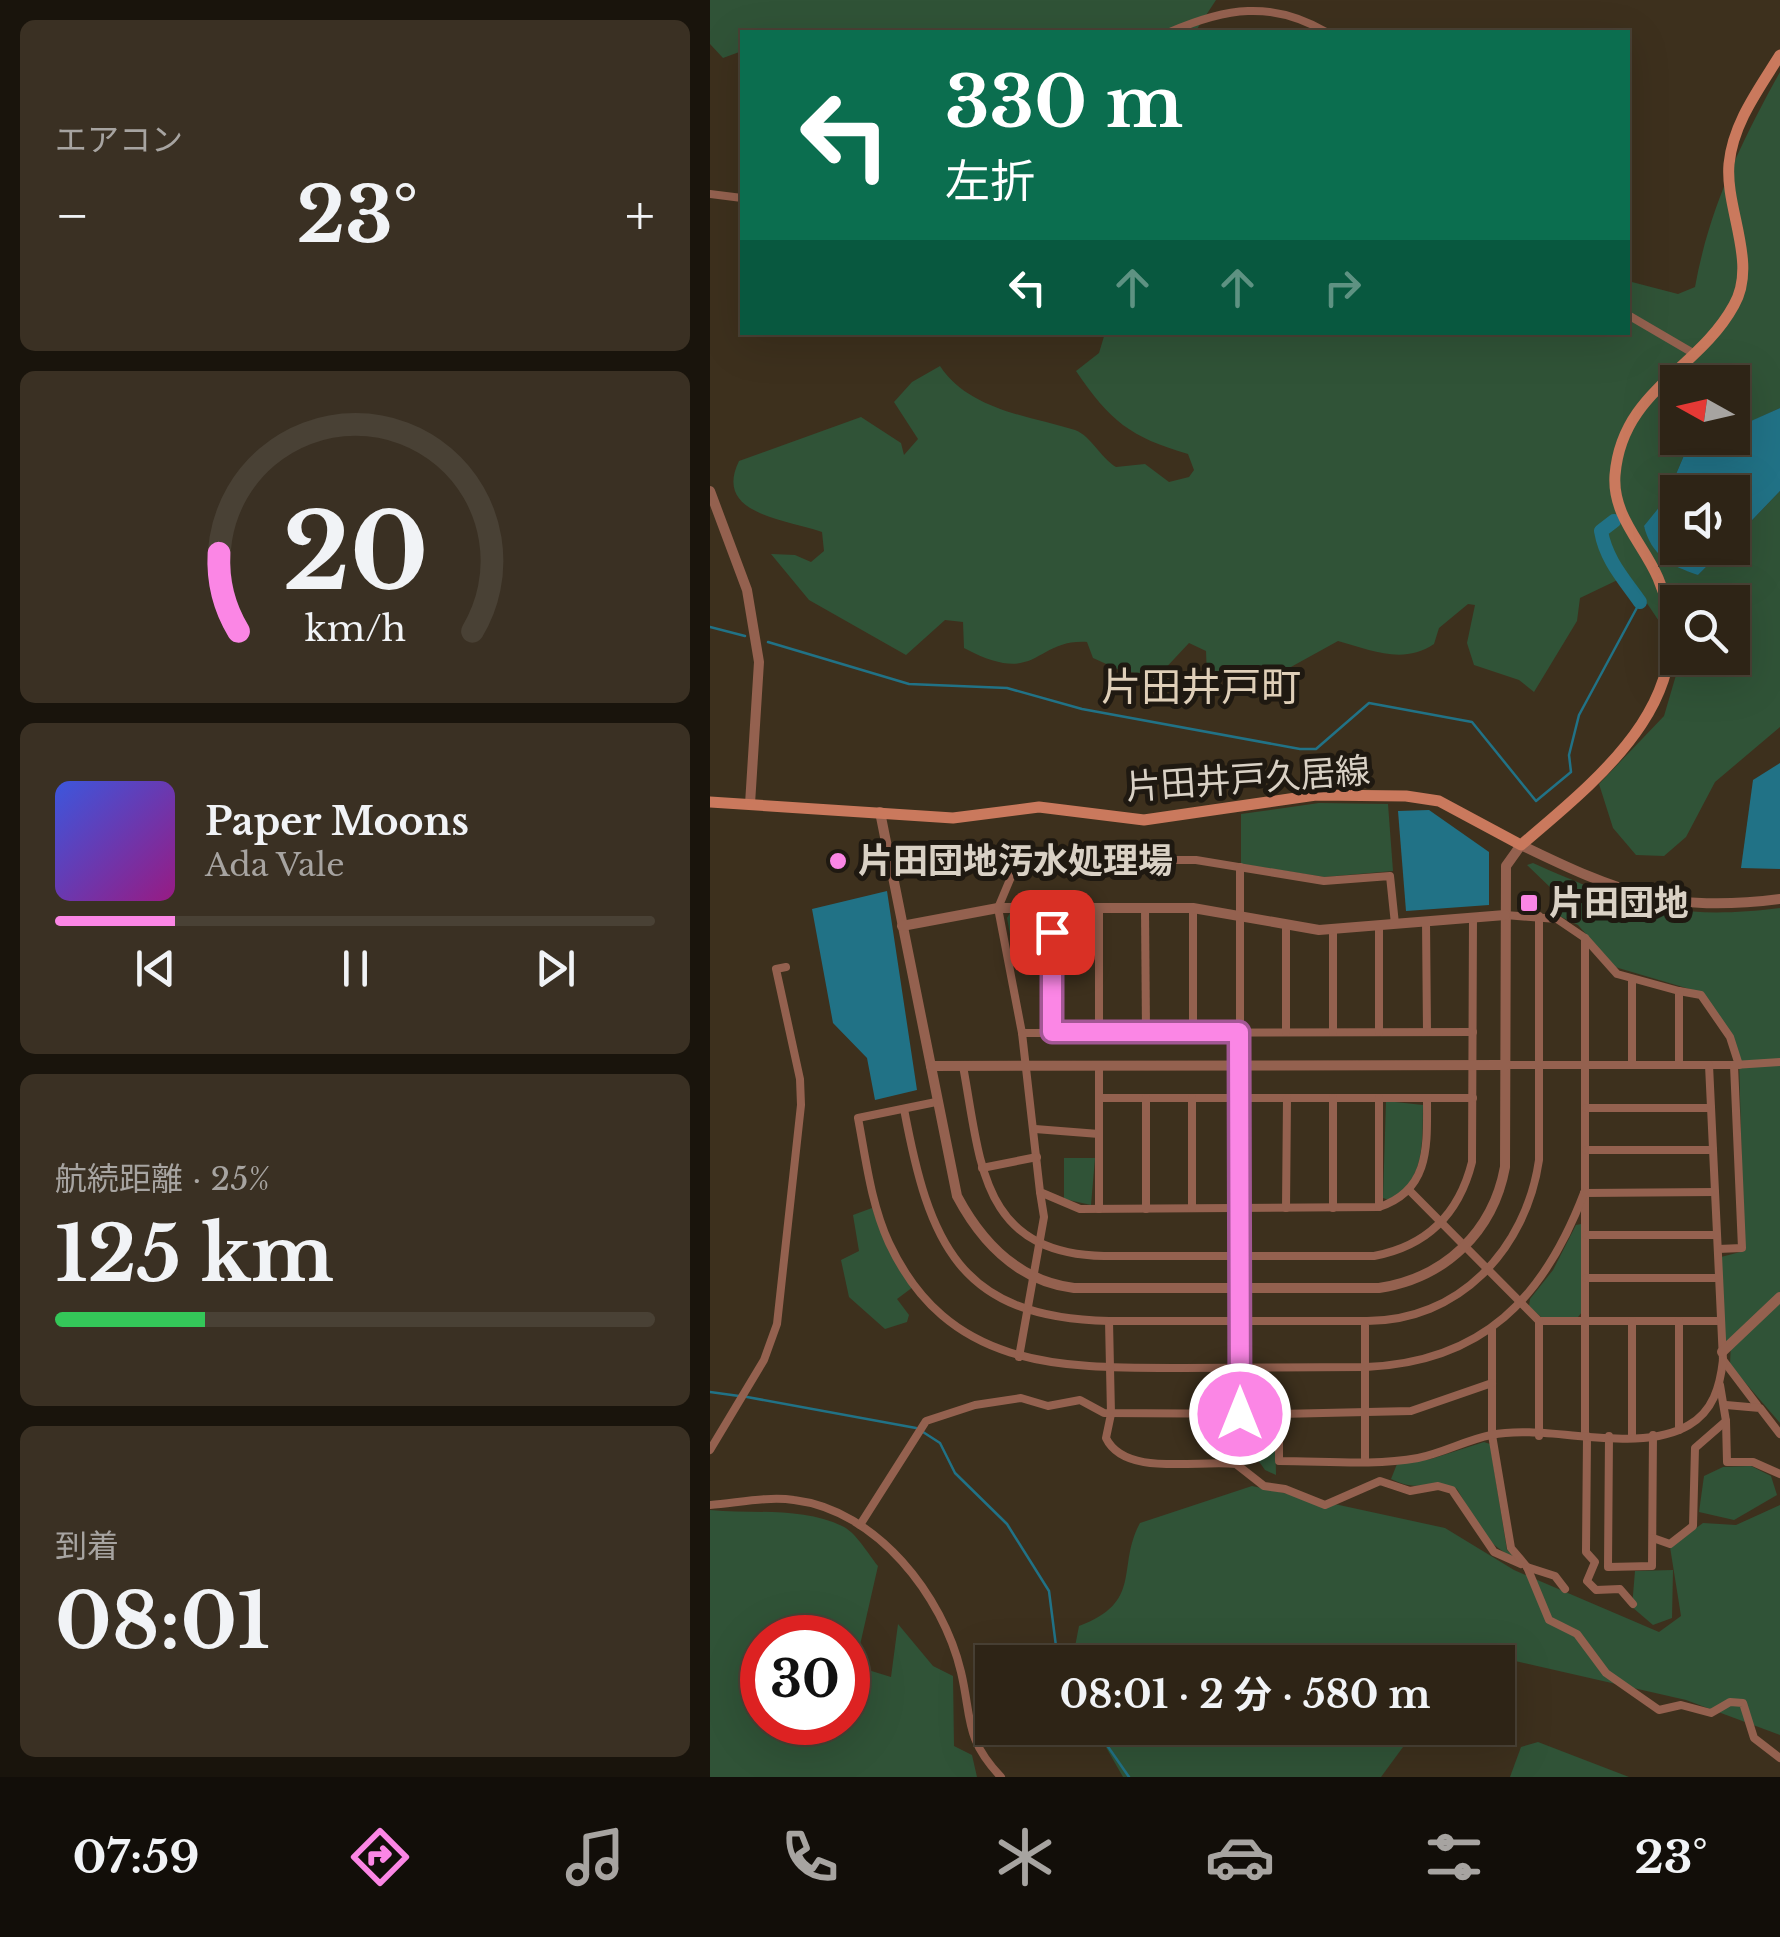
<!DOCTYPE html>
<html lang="ja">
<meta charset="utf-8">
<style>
:root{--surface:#2e2416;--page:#3a3023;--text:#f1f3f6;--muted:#a7a4a1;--line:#494135;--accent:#fb86e5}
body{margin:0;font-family:"Libre Baskerville","Noto Sans JP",serif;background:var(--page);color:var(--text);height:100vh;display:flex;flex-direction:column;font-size:38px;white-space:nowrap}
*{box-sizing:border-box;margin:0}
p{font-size:32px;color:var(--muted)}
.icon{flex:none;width:55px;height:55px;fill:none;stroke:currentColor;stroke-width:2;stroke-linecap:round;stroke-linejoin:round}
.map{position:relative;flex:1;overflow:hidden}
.side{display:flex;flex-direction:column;gap:20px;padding:20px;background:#19140c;width:710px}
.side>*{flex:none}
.guide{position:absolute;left:30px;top:30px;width:890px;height:305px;border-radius:0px;box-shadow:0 10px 40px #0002,0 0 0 2px var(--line);background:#0b6e4f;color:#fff;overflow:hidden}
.needle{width:65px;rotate:278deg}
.controls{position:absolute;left:950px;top:365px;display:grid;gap:20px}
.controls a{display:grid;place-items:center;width:90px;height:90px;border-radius:0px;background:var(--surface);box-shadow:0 10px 40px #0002,0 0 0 2px var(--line);font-size:50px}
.speed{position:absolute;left:30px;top:1615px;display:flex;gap:20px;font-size:50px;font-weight:700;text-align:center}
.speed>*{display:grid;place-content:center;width:130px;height:130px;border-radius:50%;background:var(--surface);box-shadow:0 10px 40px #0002,0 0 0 2px var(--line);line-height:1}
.speed .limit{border:15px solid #d22;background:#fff;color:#111}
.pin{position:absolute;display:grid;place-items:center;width:85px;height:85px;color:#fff;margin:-42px;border-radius:20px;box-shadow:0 5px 15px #0006}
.me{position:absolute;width:110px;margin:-55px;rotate:0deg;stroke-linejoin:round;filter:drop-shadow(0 0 8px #0008)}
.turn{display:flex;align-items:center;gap:35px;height:210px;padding:0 40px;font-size:45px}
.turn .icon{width:130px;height:130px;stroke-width:2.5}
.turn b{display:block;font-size:70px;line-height:85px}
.lanes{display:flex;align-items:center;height:95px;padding:0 40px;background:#0003;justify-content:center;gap:50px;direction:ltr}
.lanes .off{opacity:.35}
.big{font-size:75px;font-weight:700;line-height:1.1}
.side .widget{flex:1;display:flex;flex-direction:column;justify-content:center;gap:15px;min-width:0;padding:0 35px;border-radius:15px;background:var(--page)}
.side .dial{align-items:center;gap:0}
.dial svg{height:260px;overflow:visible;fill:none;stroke:var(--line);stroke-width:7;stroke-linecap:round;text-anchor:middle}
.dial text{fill:var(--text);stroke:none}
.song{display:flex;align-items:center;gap:30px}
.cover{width:120px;height:120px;border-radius:15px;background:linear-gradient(135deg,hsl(230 70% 55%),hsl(310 70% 35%))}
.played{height:10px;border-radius:5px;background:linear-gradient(90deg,var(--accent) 20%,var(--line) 20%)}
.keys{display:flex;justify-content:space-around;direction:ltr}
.heat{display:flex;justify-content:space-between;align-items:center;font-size:55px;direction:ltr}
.charge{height:15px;border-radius:8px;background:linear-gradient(90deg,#34c759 25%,var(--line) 0)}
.trip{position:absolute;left:265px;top:1645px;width:540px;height:100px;border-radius:0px;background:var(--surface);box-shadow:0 10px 40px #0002,0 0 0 2px var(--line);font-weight:700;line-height:100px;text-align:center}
.menu{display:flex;height:160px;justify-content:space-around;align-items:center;background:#120e09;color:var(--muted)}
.menu .icon{width:70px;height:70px}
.menu .selected{color:var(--accent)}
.menu b{font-size:45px;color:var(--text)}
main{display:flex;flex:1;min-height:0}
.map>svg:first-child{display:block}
</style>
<main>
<section class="side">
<div class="widget"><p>エアコン</p>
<div class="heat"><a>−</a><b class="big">23°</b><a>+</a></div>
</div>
<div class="widget dial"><svg viewBox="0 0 100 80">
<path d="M14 69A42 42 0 1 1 86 69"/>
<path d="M14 69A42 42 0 0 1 8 45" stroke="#fb86e5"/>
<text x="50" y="56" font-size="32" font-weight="700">20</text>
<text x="50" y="72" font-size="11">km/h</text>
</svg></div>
<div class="widget">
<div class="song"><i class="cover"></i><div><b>Paper Moons</b><p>Ada Vale</p></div></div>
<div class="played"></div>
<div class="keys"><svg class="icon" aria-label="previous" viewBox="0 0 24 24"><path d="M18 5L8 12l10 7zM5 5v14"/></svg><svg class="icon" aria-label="pause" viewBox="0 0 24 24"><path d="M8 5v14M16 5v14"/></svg><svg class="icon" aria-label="next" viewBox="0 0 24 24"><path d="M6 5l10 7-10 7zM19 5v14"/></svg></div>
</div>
<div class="widget"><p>航続距離 · 25%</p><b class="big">125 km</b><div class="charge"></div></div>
<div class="widget"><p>到着</p><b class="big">08:01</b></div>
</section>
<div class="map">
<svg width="1070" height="1777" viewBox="0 0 1070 1777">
<rect width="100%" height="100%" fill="#3d301d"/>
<g fill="#305337" fill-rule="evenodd">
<polygon points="0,0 506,0 485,32 32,32 32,51 13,58 0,44"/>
<path d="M1070,72V408L1040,422L1023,424L1022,382H968L967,418L954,416L978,446L955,500L934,527L988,575L1015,548H1022L1023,540L1070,491V727L1005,782L976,837L954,856L926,855L903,828L889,784L954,716L971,658H1022V602H968L967,648L918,575L870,598L867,621L824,692L809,680L764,665L757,643L765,605L758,604L729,628L724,644C693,665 661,650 628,641L570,673C543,667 522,683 497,678L496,651L479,643L450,674L414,672L383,658L377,642C323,639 329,688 254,648L253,622L235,620L196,655L99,600L61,554L85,555L101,562L114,551L112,532C74,519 3,514 29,461L151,417L191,443L194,455L208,439L184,402L202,382L230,366C259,410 319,416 365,430C381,436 391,458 406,467L435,464L459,482L479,477L484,470L478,454C420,437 400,421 366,371L389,353L395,333L918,332V281L968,294L985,287C999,209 1031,142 1070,72Z"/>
<polygon points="609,803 678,804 683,871 614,877 531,864 531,814"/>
<path d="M823,863C917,905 966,921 1070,908V1423L1020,1365L1021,1339L1015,1344L1011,1257L1034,1251L1029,1057L993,993L905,967L868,925L843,913L844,891L817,865Z"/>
<polygon points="336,912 339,956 304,956 297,918 300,913"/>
<path d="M676,1101L713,1105C712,1142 716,1180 679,1200L673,1198Z"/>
<polygon points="354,1158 385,1158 381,1205 354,1199"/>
<polygon points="162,1208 176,1245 203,1287 187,1299 199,1315 197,1322 175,1329 139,1297 131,1260 149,1251 143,1215"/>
<polygon points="871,1224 872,1312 868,1317 831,1317 819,1306 820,1299 843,1270 866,1225"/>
<polygon points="526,1417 565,1417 566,1475 555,1470 543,1453 526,1451"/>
<path d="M774,1442L780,1444L797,1550L806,1558C774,1546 764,1517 747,1489C721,1476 713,1495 681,1479L687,1464L721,1459Z"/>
<polygon points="1041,1466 1061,1476 1067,1495 1024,1520 989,1512 994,1476 1013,1467"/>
<path d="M542,1486L735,1528L804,1570L949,1632L971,1616L960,1547L993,1523L1026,1525L1070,1505V1735L976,1700L801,1660L362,1662L369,1626C434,1602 406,1567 430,1523Z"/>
<path d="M0,1510C42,1514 93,1507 132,1526C146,1532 158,1554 168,1566L150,1645L155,1669L181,1677L188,1624L223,1666L243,1676L244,1746L262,1755L267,1777H0ZM52,1638H138V1722H52Z"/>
<polygon points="963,1570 962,1618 943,1625 922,1607 925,1571"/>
<polygon points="385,1728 707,1728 671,1777 413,1777"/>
<polygon points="828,1742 919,1777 800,1777 811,1747"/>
</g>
<g fill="#217286">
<path d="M1070,408V491L1023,540L1022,492H968V548H1015L988,575C961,566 941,555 934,526L955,500L978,446L971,438H1022L1023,424L1041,421Z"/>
<polygon points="1070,763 1070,869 1031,868 1043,780"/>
<polygon points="719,810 779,852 779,905 696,911 688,811"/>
<polygon points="177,891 207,1090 165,1100 157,1058 123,1023 102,909"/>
</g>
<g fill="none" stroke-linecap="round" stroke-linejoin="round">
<g stroke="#217286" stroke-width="2.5">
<polyline points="0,627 35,636"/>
<polyline points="58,642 199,684 297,688 372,709 590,749 606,749 659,703 762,722 826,801 861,772 859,755 869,715 930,602"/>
<polyline points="0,1392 29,1396"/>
<polyline points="37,1397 206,1428"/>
<polyline points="213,1432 230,1443 245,1473 297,1524 339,1591 348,1662"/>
<polyline points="385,1728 419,1777"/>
</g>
<path stroke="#217286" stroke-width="14" d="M904,521L891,531C896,560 914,579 930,602"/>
<g stroke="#94614f" stroke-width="8">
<path d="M460,32C515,8 561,0 616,32"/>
<polyline points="0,194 32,198"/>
<polyline points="918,315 983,353"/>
<polyline points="389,908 389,1032"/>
<polyline points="435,908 436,1032"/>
<polyline points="795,915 847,919 875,938 907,974 969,991 969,1065"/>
<polyline points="716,921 717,1032"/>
<polyline points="685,924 680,876 614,881 486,860 338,860 326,864 301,877 288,908 312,1033 763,1032"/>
<polyline points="623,929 623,1032"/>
<polyline points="875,938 875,1436"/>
<polyline points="969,991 991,995 1020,1037 1029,1065"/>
<polyline points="342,1032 342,908"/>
<polyline points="483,1032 483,908"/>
<polyline points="576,1032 576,924"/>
<polyline points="669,1032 669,925"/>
<path d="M312,1033L330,1192L370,1209L669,1207C721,1190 717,1144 717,1098"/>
<polyline points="922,1065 922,980"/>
<polyline points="999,1065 1024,1065 1032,1248 1008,1249"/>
<polyline points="1024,1065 1070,1062"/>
<path d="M253,1066C271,1163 270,1253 394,1256H664C717,1246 749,1214 762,1162L763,917"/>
<polyline points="389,1098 763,1098"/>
<polyline points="436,1098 436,1209"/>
<polyline points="669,1098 669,1207"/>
<path d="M226,1102L148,1118C156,1160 161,1204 179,1243C239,1371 353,1368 473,1368C534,1368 595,1367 656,1367C773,1362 834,1298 874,1193"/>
<polyline points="876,1108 1001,1108"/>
<path d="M194,1109C219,1242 248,1318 399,1321"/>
<polyline points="325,1129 389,1134"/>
<polyline points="876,1150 1003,1150"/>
<polyline points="272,1168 327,1157"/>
<polyline points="699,1190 829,1321 1011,1321"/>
<polyline points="874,1193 1005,1192"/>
<polyline points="482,1208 482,1098"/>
<polyline points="576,1208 577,1098"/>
<polyline points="623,1208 623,1098"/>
<polyline points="389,1209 389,1066"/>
<polyline points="876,1235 1007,1235"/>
<polyline points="876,1278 1009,1278"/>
<path d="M655,1321H399L401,1414L396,1438C415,1478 491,1459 526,1464L554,1486L575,1489L615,1505L670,1481L700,1491L728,1486L742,1490L784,1552L811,1564"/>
<polyline points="829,1321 829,1436"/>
<polyline points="782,1328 782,1435 801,1548 817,1567 839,1620 867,1634 896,1673 949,1710 971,1705 1001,1713 1020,1702 1033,1703 1044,1738 1070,1758"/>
<polyline points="309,1357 334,1217 330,1192"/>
<polyline points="1013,1360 1047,1405"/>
<polyline points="1016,1405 1050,1408 1070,1434"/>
<polyline points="530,1414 530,867"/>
<polyline points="569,1414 701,1411 782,1383"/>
<polyline points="1016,1421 1017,1462 1043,1462 1070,1474"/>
<polyline points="969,1430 969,1321"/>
<polyline points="922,1435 922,1321"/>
<polyline points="877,1436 876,1552 885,1562 877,1581 886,1590 910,1589 923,1604"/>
<polyline points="899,1436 898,1567 942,1566 943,1435"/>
<polyline points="0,1450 54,1360 67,1324 91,1105 90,1079 66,969 76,967"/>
<path d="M655,1462V1321C749,1322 816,1249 829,1160V916"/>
<path d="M0,1505C27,1503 58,1496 84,1500C167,1510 233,1596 251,1672C262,1718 254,1738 291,1777"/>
<path d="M150,1525L216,1421L265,1405L311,1398L338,1406L370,1400L394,1413L569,1414V1461C615,1461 663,1466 708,1458C733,1453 756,1440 781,1435C838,1423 927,1456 979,1425C1003,1411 1010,1387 1013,1360L999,1065H796"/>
<polyline points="943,1538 960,1544 983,1526 985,1448 1016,1421 1010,1385"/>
<polyline points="817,1567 845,1576 855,1589"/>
</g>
<g stroke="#94614f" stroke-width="10">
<polyline points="0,491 37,590 49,662 40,804"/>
<path d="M170,812L247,1196C272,1243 308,1281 364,1288H669C735,1278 783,1232 795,1167L796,866L811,845C910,893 959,913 1070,899"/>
<polyline points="192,926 288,908 483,908 609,930 795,915"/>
<polyline points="221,1066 796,1065"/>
<polyline points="1012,1352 1070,1297"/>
</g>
<path stroke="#ca795d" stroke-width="11" d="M0,802L243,818L329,807L434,820L606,795L696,796L729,801L811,845C890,778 998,693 948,578C933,543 902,516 905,475C912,390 988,371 1024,305C1048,263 1015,209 1019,164C1023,123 1049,89 1070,55"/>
</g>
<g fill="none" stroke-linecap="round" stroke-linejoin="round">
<g stroke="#a35795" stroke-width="25">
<polyline id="route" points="342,932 342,1032 529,1032 530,1414"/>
</g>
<use href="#route" stroke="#fb86e5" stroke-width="18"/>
</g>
<g fill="#fb86e5" stroke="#1f1911" stroke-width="4">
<circle cx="128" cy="861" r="10"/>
<rect x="809" y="893" width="20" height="20" rx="5"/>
</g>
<g text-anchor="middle" stroke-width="10" stroke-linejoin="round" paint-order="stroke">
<g font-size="35" fill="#d9d1c5" stroke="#1f1911">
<text transform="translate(538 779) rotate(-4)" y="12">片田井戸久居線</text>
</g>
<g font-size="35" font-weight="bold" fill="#d9d1c5" stroke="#1f1911" text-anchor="start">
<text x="148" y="873">片田団地汚水処理場</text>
<text x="839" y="915">片田団地</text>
</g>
<g font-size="40" fill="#dfcfb8" stroke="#1f1911">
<text x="491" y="701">片田井戸町</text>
</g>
</g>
</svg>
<div class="controls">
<a><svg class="needle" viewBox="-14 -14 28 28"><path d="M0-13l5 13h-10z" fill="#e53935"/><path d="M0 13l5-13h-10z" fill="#a7a4a1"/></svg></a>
<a><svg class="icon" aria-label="sound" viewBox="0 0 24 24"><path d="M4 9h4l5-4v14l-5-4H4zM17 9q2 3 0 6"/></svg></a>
<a><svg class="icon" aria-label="search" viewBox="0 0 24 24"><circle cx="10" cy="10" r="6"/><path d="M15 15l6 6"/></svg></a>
</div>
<div class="speed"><div class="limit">30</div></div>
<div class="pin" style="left:342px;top:932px;background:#d93025"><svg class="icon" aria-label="arrive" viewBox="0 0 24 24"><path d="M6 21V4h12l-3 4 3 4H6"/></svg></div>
<svg class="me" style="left:530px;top:1414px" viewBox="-20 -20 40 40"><circle r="17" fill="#fb86e5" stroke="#fff" stroke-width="3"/><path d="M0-11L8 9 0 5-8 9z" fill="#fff"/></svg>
<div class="trip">08:01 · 2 分 · 580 m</div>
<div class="guide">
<div class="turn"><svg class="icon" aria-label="left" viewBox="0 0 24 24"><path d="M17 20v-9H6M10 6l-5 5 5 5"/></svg><div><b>330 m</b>左折</div></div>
<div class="lanes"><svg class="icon" aria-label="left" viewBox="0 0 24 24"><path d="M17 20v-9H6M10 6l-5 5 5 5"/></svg><svg class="icon off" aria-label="ahead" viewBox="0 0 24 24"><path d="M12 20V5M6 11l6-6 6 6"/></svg><svg class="icon off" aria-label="ahead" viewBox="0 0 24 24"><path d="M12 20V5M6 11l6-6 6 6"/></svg><svg class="icon off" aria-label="right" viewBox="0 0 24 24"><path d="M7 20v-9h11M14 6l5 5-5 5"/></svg></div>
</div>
</div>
</main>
<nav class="menu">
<b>07:59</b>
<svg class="icon selected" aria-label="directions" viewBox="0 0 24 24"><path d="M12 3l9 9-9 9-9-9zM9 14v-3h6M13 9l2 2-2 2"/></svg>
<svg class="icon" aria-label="music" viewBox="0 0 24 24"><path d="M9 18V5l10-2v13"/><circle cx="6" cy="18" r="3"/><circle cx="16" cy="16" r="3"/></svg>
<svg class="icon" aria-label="phone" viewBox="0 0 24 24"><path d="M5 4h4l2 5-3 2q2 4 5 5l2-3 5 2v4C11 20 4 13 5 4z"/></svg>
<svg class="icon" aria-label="climate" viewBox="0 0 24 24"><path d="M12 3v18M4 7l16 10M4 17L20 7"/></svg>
<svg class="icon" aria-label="car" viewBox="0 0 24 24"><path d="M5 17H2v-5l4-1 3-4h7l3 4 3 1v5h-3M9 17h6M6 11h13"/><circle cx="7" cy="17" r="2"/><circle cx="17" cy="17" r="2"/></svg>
<svg class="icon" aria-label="filters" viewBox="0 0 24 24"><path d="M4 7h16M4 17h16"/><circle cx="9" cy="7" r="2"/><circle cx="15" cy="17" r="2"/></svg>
<b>23°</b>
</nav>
